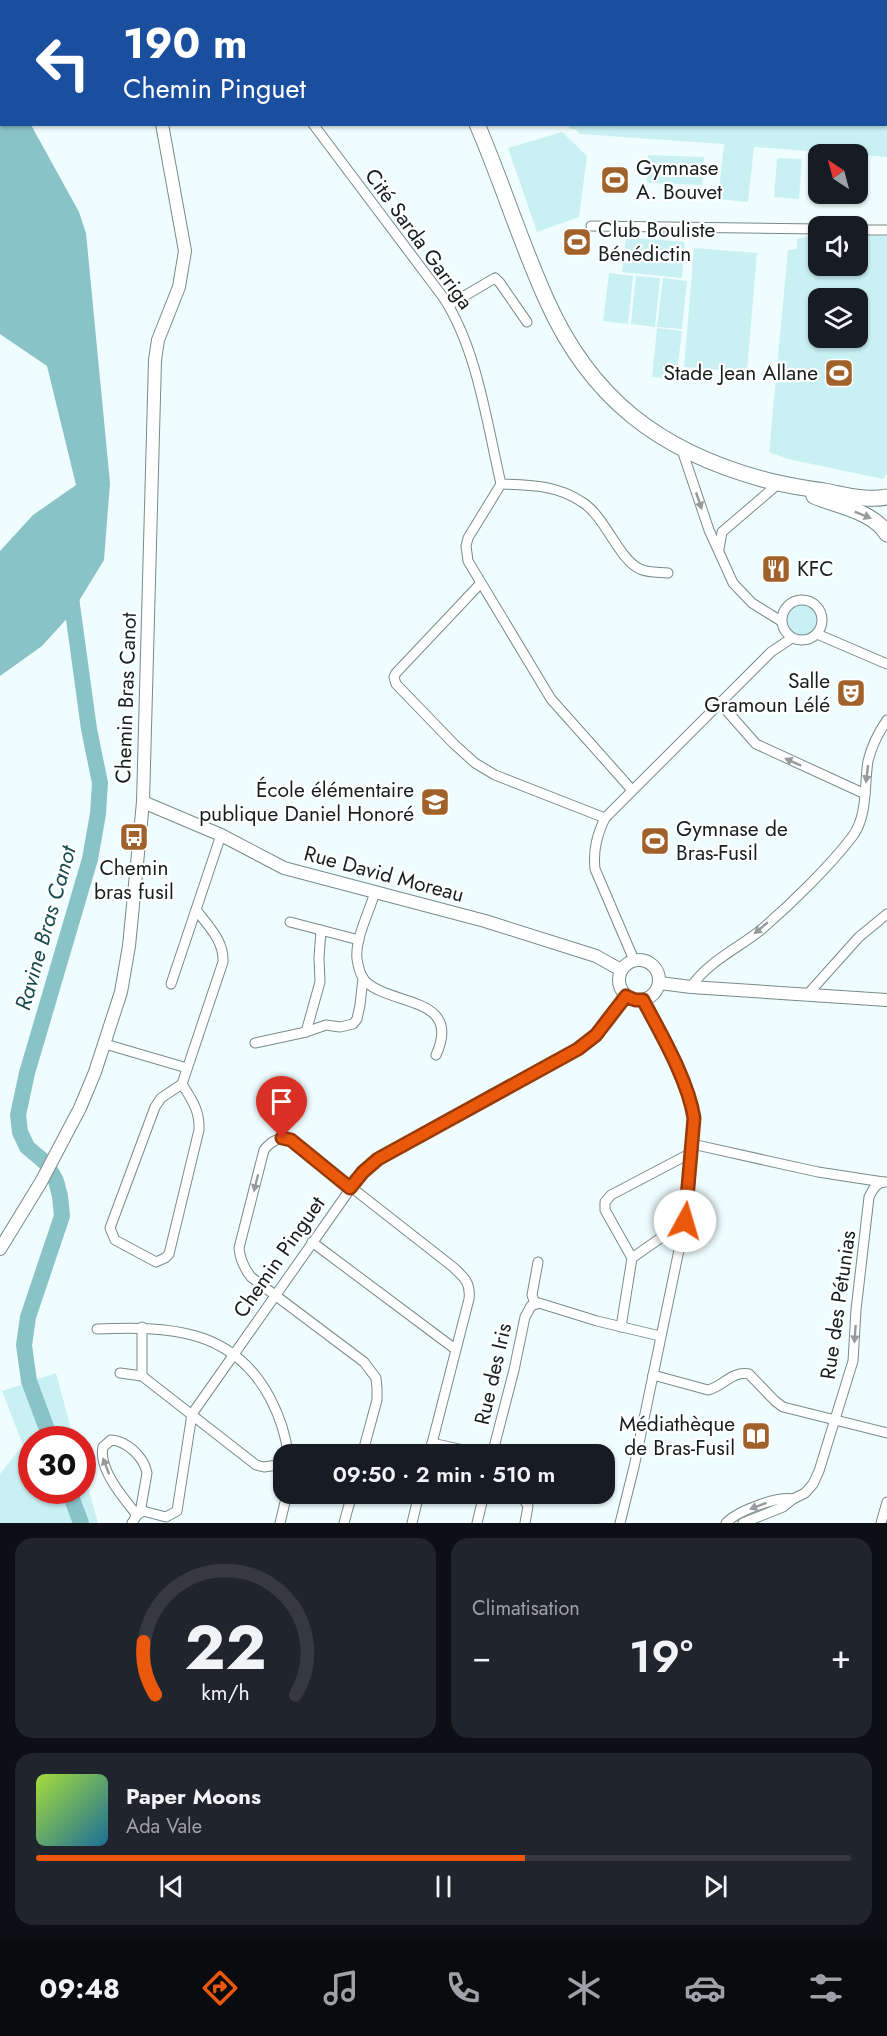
<!DOCTYPE html>
<html lang="fr">
<meta charset="utf-8">
<style>
:root{--surface:#171b24;--page:#20242c;--text:#f1f3f6;--muted:#9ea1a6;--line:#363941;--accent:#ea580c}
body{margin:0;font-family:Jost,sans-serif;background:var(--page);color:var(--text);height:100vh;display:flex;flex-direction:column;font-size:22px;white-space:nowrap}
*{box-sizing:border-box;margin:0}
p{font-size:20px;color:var(--muted)}
.icon{flex:none;width:33px;height:33px;fill:none;stroke:currentColor;stroke-width:2;stroke-linecap:round;stroke-linejoin:round}
.map{position:relative;height:1523px;overflow:hidden}
.sheet{display:flex;flex-direction:column;gap:15px;padding:15px;background:#0d0f14;flex:1}
.sheet>*{flex:none}
.hud{position:absolute;left:0px;top:0px;width:888px;height:126px;box-shadow:0 2px 4px #0004;background:#1a4fa0;color:#fff;overflow:hidden}
.needle{width:39px;rotate:324deg}
.fabs{position:absolute;left:808px;top:144px;display:grid;gap:12px}
.fabs a{display:grid;place-items:center;width:60px;height:60px;border-radius:12px;background:var(--surface);box-shadow:0 2px 4px #0004;font-size:30px}
.speed{position:absolute;left:18px;top:1426px;display:flex;gap:12px;font-size:30px;font-weight:700;text-align:center}
.speed>*{display:grid;place-content:center;width:78px;height:78px;border-radius:50%;background:var(--surface);box-shadow:0 2px 4px #0004;line-height:1}
.speed .limit{border:9px solid #d22;background:#fff;color:#111}
.pin{position:absolute;display:grid;place-items:center;width:51px;height:51px;color:#fff;margin:-62px -26px;border-radius:50% 50% 50% 0;rotate:-45deg;box-shadow:0 0 6px #0007}
.pin .icon{rotate:45deg}
.me{position:absolute;width:66px;margin:-33px;rotate:6deg;stroke-linejoin:round;filter:drop-shadow(0 0 4px #0008)}
.turn{display:flex;align-items:center;gap:21px;height:126px;padding:0 24px;font-size:27px}
.turn .icon{width:78px;height:78px;stroke-width:2.5}
.turn b{display:block;font-size:42px;line-height:51px}
.big{font-size:45px;font-weight:600;line-height:1.1}
.sheet .widget{flex:1;display:flex;flex-direction:column;justify-content:center;gap:9px;min-width:0;padding:0 21px;border-radius:18px;background:var(--page)}
.sheet .dial{align-items:center;gap:0}
.dial svg{height:156px;overflow:visible;fill:none;stroke:var(--line);stroke-width:7;stroke-linecap:round;text-anchor:middle}
.dial text{fill:var(--text);stroke:none}
.song{display:flex;align-items:center;gap:18px}
.cover{width:72px;height:72px;border-radius:9px;background:linear-gradient(135deg,hsl(80 70% 55%),hsl(200 70% 35%))}
.played{height:6px;border-radius:3px;background:linear-gradient(90deg,var(--accent) 60%,var(--line) 60%)}
.keys{display:flex;justify-content:space-around;direction:ltr}
.heat{display:flex;justify-content:space-between;align-items:center;font-size:33px;direction:ltr}
.sheet .tiles{flex:1;display:grid;gap:15px;grid-template-columns:1fr 1fr}
.widget:last-child{grid-column:span 2}
.trip{position:absolute;left:273px;top:1444px;width:342px;height:60px;border-radius:18px;background:var(--surface);box-shadow:0 2px 4px #0004;font-weight:600;line-height:60px;text-align:center}
.tabs{display:flex;height:96px;justify-content:space-around;align-items:center;background:#090b0e;color:var(--muted)}
.tabs .icon{width:42px;height:42px}
.tabs .current{color:var(--accent)}
.tabs b{font-size:27px;color:var(--text)}
.map>svg:first-child{display:block}
</style>
<div class="map">
<svg width="887" height="1523" viewBox="0 0 887 1523">
<rect width="100%" height="100%" fill="#effdfe"/>
<g fill="#c9f1f4" fill-rule="evenodd">
<polygon points="567,125 881,125 887,127 887,157 754,147 748,202 718,199 724,144 580,134 576,129 571,129"/>
<polygon points="562,132 587,156 579,217 537,232 508,148"/>
<polygon points="648,155 704,157 702,185 647,183"/>
<polygon points="777,158 802,159 799,199 774,197"/>
<path d="M819,234V266H858V235L887,236V474L883,479L788,459L769,452L788,250L797,249V239ZM819,298H858V338H819Z"/>
<polygon points="626,237 685,242 682,278 622,272"/>
<polygon points="694,248 757,253 747,372 684,367"/>
<polygon points="609,273 633,276 628,324 603,321"/>
<polygon points="636,276 660,278 655,327 631,324"/>
<polygon points="663,278 687,281 682,329 657,327"/>
<polygon points="657,328 682,331 676,379 652,377"/>
<circle cx="802" cy="621" r="16"/>
<polygon points="56,1373 74,1440 32,1440 32,1491 82,1491 83,1469 98,1523 0,1523 0,1474 23,1445 2,1391"/>
</g>
<polygon fill="#89c3c8" points="0,86 2,124 31,125 79,212 86,233 110,483 104,560 71,614 42,646 0,676 0,551 33,515 76,485 47,366 0,334"/>
<g fill="none" stroke-linecap="round" stroke-linejoin="round">
<g stroke="#89c3c8" stroke-width="16">
<polyline points="51,1440 29,1381 24,1345 28,1317 62,1216 60,1196 56,1181 46,1163 27,1147 20,1132 18,1115 27,1073 90,859 98,814 100,783 89,729 70,590"/>
<polyline points="69,1491 81,1523"/>
</g>
<g stroke="#798a8b" stroke-width="11">
<g id="minor">
<polyline points="222,0 223,2"/>
<path d="M313,124L443,297C477,348 487,424 501,484L468,538L466,546L468,561L551,699L632,790"/>
<polyline points="591,226 819,229"/>
<polyline points="858,230 887,230"/>
<polyline points="449,305 495,278 500,283 527,322"/>
<polyline points="682,450 709,530 733,583 752,603 781,621"/>
<path d="M501,484C531,485 557,485 582,502C605,516 619,560 640,569C648,573 659,572 668,573"/>
<polyline points="719,549 722,532 778,484"/>
<polyline points="480,584 396,673 394,677 396,684 454,744 475,763 495,775 605,818"/>
<circle cx="802" cy="620" r="20"/>
<polyline points="817,634 887,664"/>
<polyline points="719,702 756,744 865,794"/>
<path d="M375,892C369,913 355,938 357,959C358,966 361,976 365,981C390,1006 463,996 436,1055"/>
<polyline points="290,922 359,940"/>
<path d="M634,960L595,869C593,850 597,835 605,818L771,652L792,638"/>
<polyline points="171,984 221,835"/>
<path d="M691,987C707,962 739,948 762,929C791,904 829,867 852,837C868,816 864,786 868,761C872,745 878,733 887,720"/>
<polyline points="807,995 859,937 887,914"/>
<polyline points="306,1032 320,982 319,958 321,930"/>
<polyline points="255,1043 306,1032 326,1025 340,1027 353,1024 357,1019 360,1005 363,978"/>
<polyline points="105,1044 187,1068"/>
<path d="M182,1084C192,1100 200,1111 199,1130L169,1254L165,1258L156,1262L115,1240L110,1228L155,1107L161,1098Z"/>
<path d="M182,1084L223,962C224,941 209,927 197,911"/>
<polyline points="692,1144 818,1172 883,1182"/>
<polyline points="312,1242 455,1349"/>
<polyline points="632,1258 685,1221"/>
<polyline points="535,1304 532,1295 538,1262"/>
<polyline points="621,1327 632,1258 605,1210 605,1202 611,1195 691,1153"/>
<path d="M97,1329C168,1326 233,1328 270,1398C280,1417 286,1434 288,1455"/>
<polyline points="120,1373 142,1376 256,1465 264,1467 284,1464"/>
<path d="M653,1375L708,1390C724,1386 731,1371 749,1374L775,1401L783,1407L887,1433"/>
<polyline points="142,1376 142,1327"/>
<polyline points="432,1443 486,1455"/>
<path d="M362,1455L377,1400V1388L376,1378L364,1362L251,1277C244,1268 240,1259 239,1248L264,1150C272,1140 279,1137 291,1140L453,1267C464,1277 471,1283 469,1299L429,1455"/>
<polyline points="492,1455 514,1370 525,1317 531,1306 539,1303 597,1321 660,1336"/>
<polyline points="520,1494 528,1506 525,1523"/>
<path d="M137,1515C124,1499 98,1469 103,1447L111,1440C127,1441 144,1457 147,1473L140,1513"/>
<polyline points="132,1523 137,1515 143,1511 166,1517 177,1511 192,1414 363,1171 378,1159 578,1049 595,1035 626,996"/>
<polyline points="280,1523 287,1494"/>
<polyline points="344,1523 352,1494"/>
<polyline points="412,1523 419,1494"/>
<polyline points="477,1523 484,1494"/>
<path d="M620,1523L634,1467L685,1221L694,1118C688,1080 661,1034 643,1000"/>
<path d="M726,1523C737,1511 777,1496 793,1499"/>
<path d="M743,1523L783,1507L793,1499L805,1493L813,1484L819,1471L853,1361L856,1310L869,1197C873,1189 877,1181 887,1182"/>
<polyline points="881,1523 887,1502"/>
</g>
</g>
<g stroke="#798a8b" stroke-width="14">
<g id="tertiary">
<polyline points="142,0 142,2"/>
<polyline points="143,802 221,835 284,868 485,921 596,956 621,970"/>
<circle cx="639" cy="980" r="20"/>
<polyline points="660,983 691,987 887,1000"/>
<polyline points="0,1249 41,1182 80,1108 95,1072 121,992 129,946 143,802 155,360 158,340 179,287 185,251 162,124"/>
</g>
</g>
<g stroke="#798a8b" stroke-width="16">
<g id="secondary">
<polyline points="879,0 879,2"/>
<polyline points="886,47 887,50"/>
</g>
</g>
<g stroke="#798a8b" stroke-width="17">
<g id="primary">
<polyline points="128,0 129,2"/>
<polyline points="374,0 376,2"/>
<polyline points="21,1 52,0"/>
<polyline points="2,2 6,0"/>
<path d="M477,124C502,182 521,244 547,301C591,399 660,451 762,479C783,485 803,488 824,491C846,495 865,501 887,497"/>
<path d="M814,496C837,506 873,511 887,534"/>
</g>
</g>
<use href="#minor" stroke="#fff" stroke-width="9"/>
<use href="#tertiary" stroke="#fff" stroke-width="12"/>
<use href="#secondary" stroke="#fff" stroke-width="14"/>
<use href="#primary" stroke="#fff" stroke-width="15"/>
</g>
<defs><path id="oneway-solid" d="M-6-.8H1V-3.2L6.5 0L1 3.2V.8H-6Z" transform="scale(1.5)"/></defs>
<g fill="#979a9a">
<use href="#oneway-solid" transform="translate(699 501) rotate(71)"/>
<use href="#oneway-solid" transform="translate(863 515) rotate(22)"/>
<use href="#oneway-solid" transform="translate(793 762) rotate(-156)"/>
<use href="#oneway-solid" transform="translate(867 774) rotate(97)"/>
<use href="#oneway-solid" transform="translate(761 928) rotate(140)"/>
<use href="#oneway-solid" transform="translate(256 1183) rotate(104)"/>
<use href="#oneway-solid" transform="translate(855 1334) rotate(94)"/>
<use href="#oneway-solid" transform="translate(106 1466) rotate(-111)"/>
<use href="#oneway-solid" transform="translate(758 1506) rotate(159)"/>
</g>
<g fill="none" stroke-linecap="round" stroke-linejoin="round">
<g stroke="#983908" stroke-width="15">
<path id="route" d="M282,1138L291,1140L350,1188L363,1172L378,1159L578,1049L596,1035L626,996L635,1000H643C661,1034 688,1080 694,1118L685,1221"/>
</g>
<use href="#route" stroke="#ea580c" stroke-width="10"/>
</g>
<defs>
<g id="stadium-square" transform="scale(1.5)"><rect x="-9" y="-9" width="18" height="18" rx="4" fill="#a1612a" stroke="#fff"/><path d="M0-5a6.5 5 0 1 0 0 10a6.5 5 0 1 0 0-10ZM-3.5-1.8h7v3.6h-7Z" fill="#fff"/></g>
<g id="restaurant-square" transform="scale(1.5)"><rect x="-9" y="-9" width="18" height="18" rx="4" fill="#a1612a" stroke="#fff"/><path d="M-5-6h1v4h1v-4h1v4h1v-4h1v5L-1.5 .5V6h-2V.5L-5-1ZM5-6V6H3V1.5H1.5Q1.5-4 5-6Z" fill="#fff"/></g>
<g id="theatre-square" transform="scale(1.5)"><rect x="-9" y="-9" width="18" height="18" rx="4" fill="#a1612a" stroke="#fff"/><path d="M-5-5.5Q0-4 5-5.5V0Q5 5 0 6Q-5 5-5 0ZM-3.3-2.5H-1v1.5H-3.3ZM1-2.5H3.3v1.5H1ZM-2.8 1Q0 5.5 2.8 1Z" fill="#fff"/></g>
<g id="school-square" transform="scale(1.5)"><rect x="-9" y="-9" width="18" height="18" rx="4" fill="#a1612a" stroke="#fff"/><path d="M0-5L7-2L0 1L-7-2ZM-4 1L0 2.5L4 1V4Q0 6-4 4Z" fill="#fff"/></g>
<g id="bus-square" transform="scale(1.5)"><rect x="-9" y="-9" width="18" height="18" rx="4" fill="#a1612a" stroke="#fff"/><path d="M-5-6H5V4H4V6H2V4H-2V6H-4V4H-5ZM-3.5-4V0h7V-4ZM-3.5 1.2v1.5H-2V1.2ZM2 1.2v1.5H3.5V1.2Z" fill="#fff"/></g>
<g id="library-square" transform="scale(1.5)"><rect x="-9" y="-9" width="18" height="18" rx="4" fill="#a1612a" stroke="#fff"/><path d="M-6-4Q-3-5.5-.7-3.5V5Q-3 3-6 4ZM6-4Q3-5.5 .7-3.5V5Q3 3 6 4Z" fill="#fff"/></g>
</defs>
<g fill-rule="evenodd">
<use href="#stadium-square" x="615" y="180"/>
<use href="#stadium-square" x="577" y="242"/>
<use href="#stadium-square" x="839" y="373"/>
<use href="#restaurant-square" x="776" y="569"/>
<use href="#theatre-square" x="851" y="693"/>
<use href="#school-square" x="435" y="802"/>
<use href="#bus-square" x="134" y="837"/>
<use href="#stadium-square" x="655" y="841"/>
<use href="#library-square" x="756" y="1436"/>
</g>
<g text-anchor="middle" stroke-width="4.5" stroke-linejoin="round" paint-order="stroke">
<g font-size="21" fill="#171e1e" stroke="#fff" text-anchor="start">
<text x="636" y="175">Gymnase<tspan x="636" dy="24">A. Bouvet</tspan></text>
<text x="598" y="237">Club Bouliste<tspan x="598" dy="24">Bénédictin</tspan></text>
<text x="818" y="380" text-anchor="end">Stade Jean Allane</text>
<text x="797" y="576">KFC</text>
<text x="830" y="688" text-anchor="end">Salle<tspan x="830" dy="24">Gramoun Lélé</tspan></text>
<text x="414" y="797" text-anchor="end">École élémentaire<tspan x="414" dy="24">publique Daniel Honoré</tspan></text>
<text x="676" y="836">Gymnase de<tspan x="676" dy="24">Bras-Fusil</tspan></text>
<text x="134" y="875" text-anchor="middle">Chemin<tspan x="134" dy="24">bras fusil</tspan></text>
<text x="735" y="1431" text-anchor="end">Médiathèque<tspan x="735" dy="24">de Bras-Fusil</tspan></text>
</g>
<g font-size="21" fill="#171e1e" stroke="#fff">
<text transform="translate(419 239) rotate(54)" y="7">Cité Sarda Garriga</text>
<text transform="translate(126 698) rotate(-88)" y="7">Chemin Bras Canot</text>
<text transform="translate(384 874) rotate(15)" y="7">Rue David Moreau</text>
<text transform="translate(279 1257) rotate(-55)" y="7">Chemin Pinguet</text>
<text transform="translate(838 1305) rotate(-82)" y="7">Rue des Pétunias</text>
<text transform="translate(493 1374) rotate(-77)" y="7">Rue des Iris</text>
</g>
<g font-size="22" font-style="italic" fill="#164a4e" stroke="#fff">
<text transform="translate(45 928) rotate(-74)" y="8">Ravine Bras Canot</text>
</g>
</g>
</svg>
<div class="fabs">
<a><svg class="needle" viewBox="-14 -14 28 28"><path d="M0-13l5 13h-10z" fill="#e53935"/><path d="M0 13l5-13h-10z" fill="#9ea1a6"/></svg></a>
<a><svg class="icon" aria-label="sound" viewBox="0 0 24 24"><path d="M4 9h4l5-4v14l-5-4H4zM17 9q2 3 0 6"/></svg></a>
<a><svg class="icon" aria-label="layers" viewBox="0 0 24 24"><path d="M12 4l9 5-9 5-9-5zM3 14l9 5 9-5"/></svg></a>
</div>
<div class="speed"><div class="limit">30</div></div>
<div class="pin" style="left:282px;top:1138px;background:#d93025"><svg class="icon" aria-label="arrive" viewBox="0 0 24 24"><path d="M6 21V4h12l-3 4 3 4H6"/></svg></div>
<svg class="me" style="left:685px;top:1221px" viewBox="-20 -20 40 40"><circle r="19" fill="#fff"/><path d="M0-13L10 11 0 6-10 11z" fill="#ea580c"/></svg>
<div class="trip">09:50 · 2 min · 510 m</div>
<div class="hud">
<div class="turn"><svg class="icon" aria-label="left" viewBox="0 0 24 24"><path d="M17 20v-9H6M10 6l-5 5 5 5"/></svg><div><b>190 m</b>Chemin Pinguet</div></div>
</div>
</div>
<section class="sheet">
<div class="tiles">
<div class="widget dial"><svg viewBox="0 0 100 80">
<path d="M14 69A42 42 0 1 1 86 69"/>
<path d="M14 69A42 42 0 0 1 8 42" stroke="#ea580c"/>
<text x="50" y="56" font-size="32" font-weight="700">22</text>
<text x="50" y="72" font-size="11">km/h</text>
</svg></div>
<div class="widget"><p>Climatisation</p>
<div class="heat"><a>−</a><b class="big">19°</b><a>+</a></div>
</div>
<div class="widget">
<div class="song"><i class="cover"></i><div><b>Paper Moons</b><p>Ada Vale</p></div></div>
<div class="played"></div>
<div class="keys"><svg class="icon" aria-label="previous" viewBox="0 0 24 24"><path d="M18 5L8 12l10 7zM5 5v14"/></svg><svg class="icon" aria-label="pause" viewBox="0 0 24 24"><path d="M8 5v14M16 5v14"/></svg><svg class="icon" aria-label="next" viewBox="0 0 24 24"><path d="M6 5l10 7-10 7zM19 5v14"/></svg></div>
</div>
</div>
</section>
<nav class="tabs">
<b>09:48</b>
<svg class="icon current" aria-label="directions" viewBox="0 0 24 24"><path d="M12 3l9 9-9 9-9-9zM9 14v-3h6M13 9l2 2-2 2"/></svg>
<svg class="icon" aria-label="music" viewBox="0 0 24 24"><path d="M9 18V5l10-2v13"/><circle cx="6" cy="18" r="3"/><circle cx="16" cy="16" r="3"/></svg>
<svg class="icon" aria-label="phone" viewBox="0 0 24 24"><path d="M5 4h4l2 5-3 2q2 4 5 5l2-3 5 2v4C11 20 4 13 5 4z"/></svg>
<svg class="icon" aria-label="climate" viewBox="0 0 24 24"><path d="M12 3v18M4 7l16 10M4 17L20 7"/></svg>
<svg class="icon" aria-label="car" viewBox="0 0 24 24"><path d="M5 17H2v-5l4-1 3-4h7l3 4 3 1v5h-3M9 17h6M6 11h13"/><circle cx="7" cy="17" r="2"/><circle cx="17" cy="17" r="2"/></svg>
<svg class="icon" aria-label="filters" viewBox="0 0 24 24"><path d="M4 7h16M4 17h16"/><circle cx="9" cy="7" r="2"/><circle cx="15" cy="17" r="2"/></svg>
</nav>
